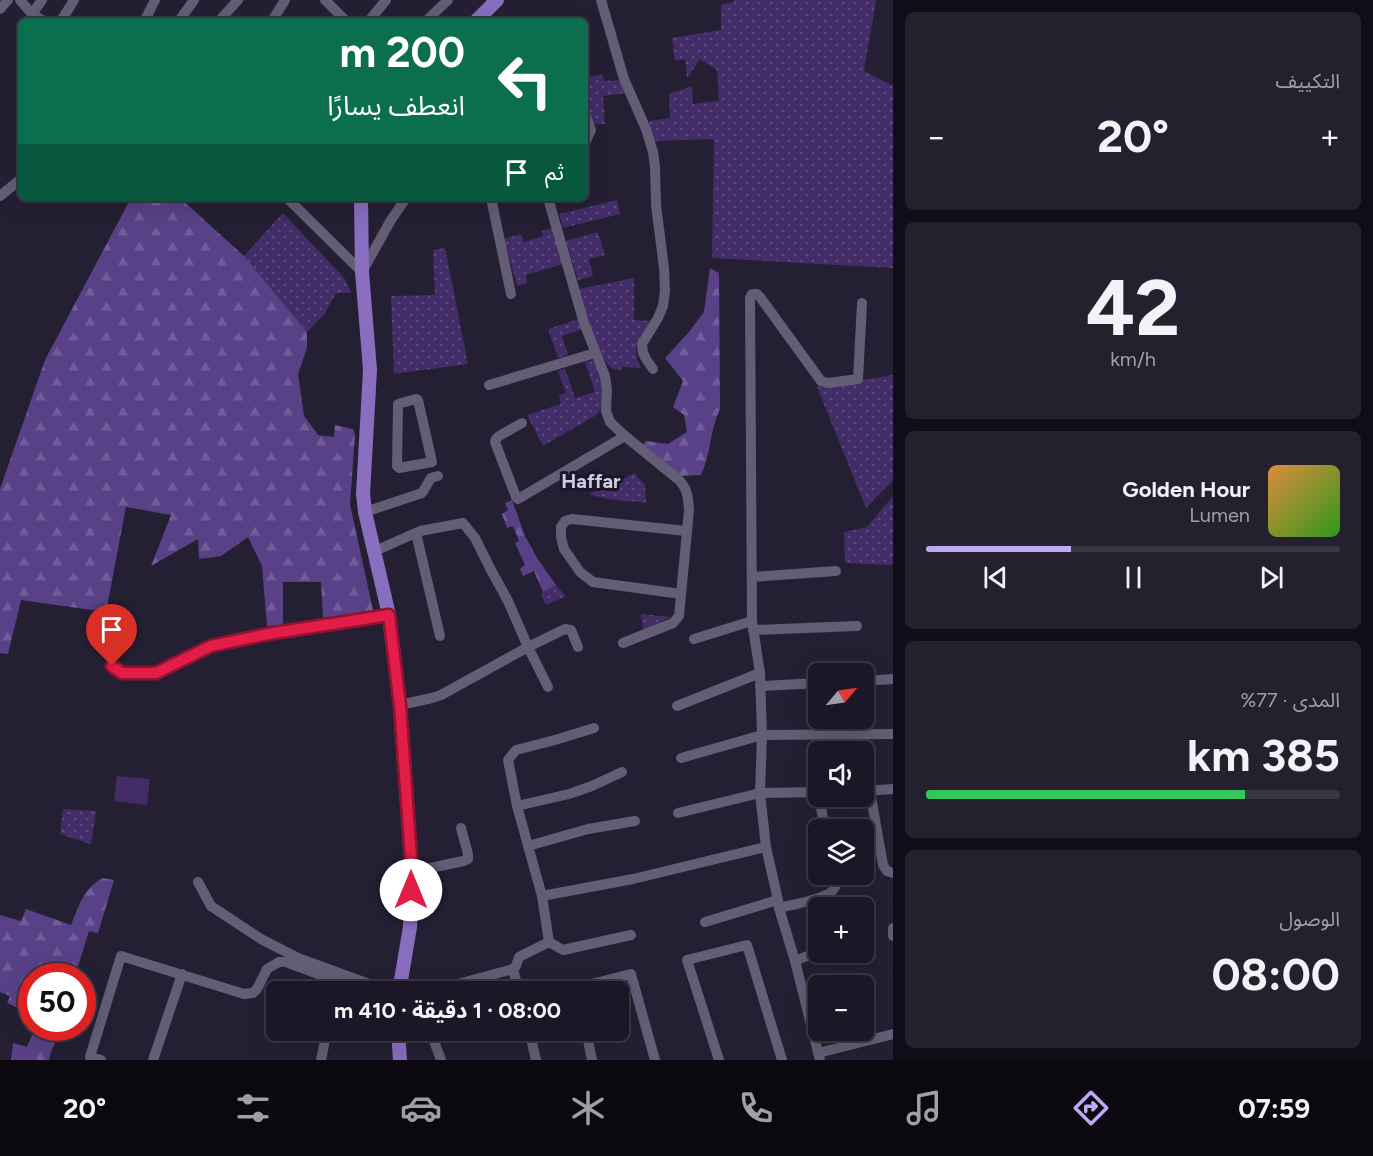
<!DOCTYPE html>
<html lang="ar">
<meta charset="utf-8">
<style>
:root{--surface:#1c1726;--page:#25202e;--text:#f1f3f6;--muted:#a09fa7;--line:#3a3643;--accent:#bfa9f4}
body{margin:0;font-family:Figtree,"Noto Sans Arabic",sans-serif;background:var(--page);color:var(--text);direction:rtl;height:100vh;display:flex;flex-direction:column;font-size:22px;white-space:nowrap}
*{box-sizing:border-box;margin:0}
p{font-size:20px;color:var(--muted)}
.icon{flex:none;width:33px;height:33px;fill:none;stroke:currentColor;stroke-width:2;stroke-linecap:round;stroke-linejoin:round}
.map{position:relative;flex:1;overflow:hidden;direction:ltr}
.side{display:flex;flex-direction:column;gap:12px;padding:12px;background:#0f0d15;width:480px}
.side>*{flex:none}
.banner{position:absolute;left:18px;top:18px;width:570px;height:183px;border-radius:9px;box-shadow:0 6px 24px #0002,0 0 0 2px var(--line);direction:rtl;background:#0b6e4f;color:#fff;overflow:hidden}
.needle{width:39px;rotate:61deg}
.controls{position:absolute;left:808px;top:663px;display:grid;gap:12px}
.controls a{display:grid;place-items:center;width:66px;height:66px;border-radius:9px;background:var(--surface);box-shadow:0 6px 24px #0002,0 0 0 2px var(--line);font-size:30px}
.speed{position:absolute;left:18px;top:963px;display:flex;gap:12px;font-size:30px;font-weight:700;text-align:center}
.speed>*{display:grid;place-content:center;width:78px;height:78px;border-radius:50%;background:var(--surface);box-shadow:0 6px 24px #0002,0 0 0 2px var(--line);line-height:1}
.speed .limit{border:9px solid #d22;background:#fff;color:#111}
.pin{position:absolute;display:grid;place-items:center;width:51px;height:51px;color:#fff;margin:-62px -26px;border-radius:50% 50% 50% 0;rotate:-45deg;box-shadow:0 0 6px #0007}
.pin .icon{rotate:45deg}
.me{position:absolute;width:66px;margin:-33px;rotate:0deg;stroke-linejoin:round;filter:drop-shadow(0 0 4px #0008)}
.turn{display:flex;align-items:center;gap:21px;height:126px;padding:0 24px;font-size:27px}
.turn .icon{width:78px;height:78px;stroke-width:2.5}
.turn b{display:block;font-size:42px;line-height:51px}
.then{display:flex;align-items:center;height:57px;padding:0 24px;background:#0003;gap:12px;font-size:22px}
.big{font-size:45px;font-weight:700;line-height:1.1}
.side .card{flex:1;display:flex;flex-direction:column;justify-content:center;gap:9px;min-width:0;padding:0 21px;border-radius:9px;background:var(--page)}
.side .dial{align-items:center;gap:0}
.dial b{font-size:78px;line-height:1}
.song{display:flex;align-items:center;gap:18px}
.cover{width:72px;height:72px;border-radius:9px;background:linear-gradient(135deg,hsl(30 70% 55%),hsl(110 70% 35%))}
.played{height:6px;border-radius:3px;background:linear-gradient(90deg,var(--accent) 35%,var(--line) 35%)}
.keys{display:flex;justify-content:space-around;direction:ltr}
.heat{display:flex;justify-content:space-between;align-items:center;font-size:33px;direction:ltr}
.charge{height:9px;border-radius:4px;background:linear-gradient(90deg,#34c759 77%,var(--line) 0)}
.trip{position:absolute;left:266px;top:981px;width:363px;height:60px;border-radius:9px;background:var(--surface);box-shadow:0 6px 24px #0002,0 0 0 2px var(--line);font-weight:700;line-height:60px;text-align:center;direction:rtl}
.tabs{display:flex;height:96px;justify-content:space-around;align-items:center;background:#0b090f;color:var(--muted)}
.tabs .icon{width:42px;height:42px}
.tabs .selected{color:var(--accent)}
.tabs b{font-size:27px;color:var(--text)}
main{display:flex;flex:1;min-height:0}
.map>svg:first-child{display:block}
</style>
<main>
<section class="side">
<div class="card"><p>التكييف</p>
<div class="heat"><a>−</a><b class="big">20°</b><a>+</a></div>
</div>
<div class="card dial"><b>42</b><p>km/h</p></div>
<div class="card">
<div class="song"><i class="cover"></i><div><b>Golden Hour</b><p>Lumen</p></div></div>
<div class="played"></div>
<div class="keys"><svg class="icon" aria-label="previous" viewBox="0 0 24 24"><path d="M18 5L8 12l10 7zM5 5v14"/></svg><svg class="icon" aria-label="pause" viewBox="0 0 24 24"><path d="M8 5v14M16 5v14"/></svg><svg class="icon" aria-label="next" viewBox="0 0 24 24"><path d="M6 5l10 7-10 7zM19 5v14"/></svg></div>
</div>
<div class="card"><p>المدى · 77%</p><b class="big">385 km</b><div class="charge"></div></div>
<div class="card"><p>الوصول</p><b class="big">08:00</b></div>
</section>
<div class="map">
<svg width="893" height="1060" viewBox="0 0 893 1060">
<defs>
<pattern id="grass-dots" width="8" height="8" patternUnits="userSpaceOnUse" patternTransform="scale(1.5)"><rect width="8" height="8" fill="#422d68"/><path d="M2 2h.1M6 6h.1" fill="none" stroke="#5d4b7d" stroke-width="1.8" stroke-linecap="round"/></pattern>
<pattern id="forest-firs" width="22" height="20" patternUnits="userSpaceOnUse" patternTransform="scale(1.5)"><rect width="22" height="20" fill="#594187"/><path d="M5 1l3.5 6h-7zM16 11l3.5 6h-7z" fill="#705c98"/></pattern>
</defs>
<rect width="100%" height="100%" fill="#251f33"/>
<g fill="url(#grass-dots)">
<polygon points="734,0 876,0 864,71 893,86 893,268 712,258 714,139 654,141 649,121 670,118 669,94 692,86 693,104 719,101 717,70 700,59 687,78 685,59 675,61 672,38 721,30 721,5 734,2"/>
<polygon points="602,74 604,81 623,80 626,93 603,96 605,124 593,124 585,97 585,78"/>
<polygon points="617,200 620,214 563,228 559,214"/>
<polygon points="283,213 345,279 351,293 336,293 324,315 307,332 244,256"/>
<polygon points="553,228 563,264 526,275 527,283 517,286 504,239 521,234 524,242 543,236 542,231"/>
<polygon points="598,232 605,255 589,259 593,276 578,280 566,241"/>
<polygon points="445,248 468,364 394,374 391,296 435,295 433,250"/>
<path d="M634,278V320L653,321C640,340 630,345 641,368L622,367L621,370C618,370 615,370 612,368C598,360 584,306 579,289Z"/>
<polygon points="579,319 583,329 562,336 568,355 558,358 548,329"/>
<polygon points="593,360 601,375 603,404 598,414 543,446 527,415 561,404 559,395 566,393 558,371 565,369 575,398 595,392 585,362"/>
<polygon points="893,375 893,480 866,508 817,387"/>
<path d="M634,473L645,485L646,503C628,500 606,501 590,494L602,487L605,490Z"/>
<polygon points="893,496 893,564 888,565 845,563 844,532 867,527"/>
<polygon points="556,585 566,596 546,605 541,595 543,592"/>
<polygon points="641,614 671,617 643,630"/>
<polygon points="63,809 96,811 91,844 60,834"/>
</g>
<g fill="url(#forest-firs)">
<polygon points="131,198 180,198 244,256 307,332 307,348 298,374 304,416 318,435 334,437 335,425 353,429 355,435 350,504 374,615 323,617 321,582 283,582 283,625 267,626 262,566 248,537 221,556 199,559 198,539 151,566 171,515 126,507 106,612 21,600 8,654 0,653 0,489 45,360"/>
<path d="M710,268L719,273L720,409C710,430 711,454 701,475L680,476L642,446L646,441L668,444L687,432L684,415L673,407L683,381L665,358L689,332L704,312Z"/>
<polygon points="512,500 525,536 537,558 556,585 543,592 534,571 523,576 520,569 525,565 515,543 519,541 513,526 507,528 502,514 508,510 505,503"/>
<path d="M102,878L114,880L98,933L89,931L75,976H32L31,1014L7,1003L10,996L0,992V915L21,921L26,909L71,925C80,904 82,891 102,878Z"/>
<polygon points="35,1028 59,1028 49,1059 50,1060 0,1060 11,1060 13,1043 27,1047"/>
</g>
<polygon fill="#422d68" points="117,776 150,779 147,805 114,801"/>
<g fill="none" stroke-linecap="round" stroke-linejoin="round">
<g stroke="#635d75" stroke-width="10">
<polyline points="20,0 32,14 44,21"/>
<polyline points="325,0 346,21"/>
<polyline points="601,0 624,79 646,129 653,152 655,167 656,205 664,268 665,291 663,306 658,318 642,344 643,353 646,359 653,369"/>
<polyline points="0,9 8,0"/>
<polyline points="32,14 42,0"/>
<polyline points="146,18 155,0"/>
<polyline points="61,21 74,0"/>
<polyline points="179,21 194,0"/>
<polyline points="219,21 238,0"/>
<polyline points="272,21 285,0"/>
<polyline points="369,21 386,0"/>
<polyline points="426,21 448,0"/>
<polyline points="585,113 591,130 585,143"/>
<polyline points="0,196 21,179"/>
<polyline points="287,198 362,272 391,220 406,198"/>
<polyline points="491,198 511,294"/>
<path d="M548,198L584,323L605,376L607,390L606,411L610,422L625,436L679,480C688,489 688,498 689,510L679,616L673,623L623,643"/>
<polyline points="489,385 595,353"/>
<polygon points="416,399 418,400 432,462 399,468 397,466 398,404"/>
<polyline points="522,423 499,436 496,439 495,442 516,497 518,499 625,436"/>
<polyline points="365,512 422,493 431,478 438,476"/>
<polyline points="416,533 440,636"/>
<polyline points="375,551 420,531 463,523 475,538 491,570 508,601 528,647 548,687"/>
<polyline points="752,577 836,571"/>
<polyline points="681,594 593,582 580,572 564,549 561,537 561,527 565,521 572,519 686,531"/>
<polyline points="110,621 112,666 122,673 156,673 211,646 268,634 389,615"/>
<polyline points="753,630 857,626"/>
<polyline points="694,639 752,621"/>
<polyline points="864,681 893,679"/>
<polyline points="760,686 819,683"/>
<polyline points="400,705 432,698 441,695 528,647 565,629 571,630 578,647"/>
<polyline points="677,706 760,673"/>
<polyline points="681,758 762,735 893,734"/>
<polyline points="864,791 893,789"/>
<polyline points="870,791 883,865 887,871 893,873"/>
<polyline points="819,796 825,830"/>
<polyline points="517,806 569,794 592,786 622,772"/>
<polyline points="678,813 760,793 819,792"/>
<polyline points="528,846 588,829 635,821"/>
<polyline points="412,872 463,861 468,859 468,854 461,828"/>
<polyline points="198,882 211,906 261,939 298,958 391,992"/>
<polyline points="542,896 633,879 766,847"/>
<path d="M779,908C790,905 828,899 834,889C837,885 835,879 834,874"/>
<polyline points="705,922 778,900"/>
<polyline points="893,928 893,936"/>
<polyline points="549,942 542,896 517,806 508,760 516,750 555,740 594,728"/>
<polyline points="795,961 819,951"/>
<polyline points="513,969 516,966 519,957 549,942 563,950 631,935"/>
<polyline points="428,992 513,969 519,992"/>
<polyline points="577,992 576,988 631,974 655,1060"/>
<polyline points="430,1030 441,1060"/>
<polyline points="529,1030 536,1060"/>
<polyline points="586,1030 592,1060"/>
<polyline points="818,1053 893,1034"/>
<polyline points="101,1060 90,1057 121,956 244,994 253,993 257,989 267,969 279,962 286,962 366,992"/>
<polyline points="153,1060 182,974"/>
<polyline points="321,1060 327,1030"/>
<polyline points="719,1060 687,960 747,945 782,1060"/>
<polyline points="820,1060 795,961 779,908 778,900 766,847 760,793 762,735 760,673 752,621 750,298 752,294 757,294 760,297 821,381 828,383 858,379 862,303"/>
</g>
<g stroke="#886ebe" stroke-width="14">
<polyline points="476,21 497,0"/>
<polyline points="361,198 362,272 370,370 363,494 365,512 389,615 400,705 412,872 410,927 399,992"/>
<polyline points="398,1030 400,1060"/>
</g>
</g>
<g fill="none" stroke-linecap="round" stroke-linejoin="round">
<g stroke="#92132f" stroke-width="15">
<polyline id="route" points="112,666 122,673 156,673 211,646 268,634 389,615 400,705 412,872 411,890"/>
</g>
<use href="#route" stroke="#e11d48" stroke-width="10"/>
</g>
<g text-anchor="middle" stroke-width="6" stroke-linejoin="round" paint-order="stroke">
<g font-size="20" font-weight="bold" fill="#d1cbe6" stroke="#1c1629">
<text x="591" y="488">Haffar</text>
</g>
</g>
</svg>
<div class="controls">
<a><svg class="needle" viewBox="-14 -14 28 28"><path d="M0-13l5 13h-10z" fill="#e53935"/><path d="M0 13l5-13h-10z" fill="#a09fa7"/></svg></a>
<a><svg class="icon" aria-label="sound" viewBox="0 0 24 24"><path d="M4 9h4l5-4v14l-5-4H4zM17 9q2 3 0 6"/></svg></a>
<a><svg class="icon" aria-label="layers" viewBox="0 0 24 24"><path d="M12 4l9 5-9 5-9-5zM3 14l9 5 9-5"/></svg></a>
<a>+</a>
<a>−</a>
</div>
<div class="speed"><div class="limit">50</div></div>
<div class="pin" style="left:112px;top:666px;background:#d93025"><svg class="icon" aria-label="arrive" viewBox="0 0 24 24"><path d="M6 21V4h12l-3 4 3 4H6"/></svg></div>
<svg class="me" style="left:411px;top:890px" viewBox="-20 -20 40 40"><circle r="19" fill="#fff"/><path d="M0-13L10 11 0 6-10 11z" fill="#e11d48"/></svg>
<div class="trip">08:00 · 1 دقيقة · 410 m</div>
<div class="banner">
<div class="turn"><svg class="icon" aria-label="left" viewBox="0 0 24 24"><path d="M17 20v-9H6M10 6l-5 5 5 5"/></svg><div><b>200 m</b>انعطف يسارًا</div></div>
<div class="then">ثم<svg class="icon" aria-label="arrive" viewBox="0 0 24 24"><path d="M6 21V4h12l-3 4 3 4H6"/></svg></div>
</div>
</div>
</main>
<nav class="tabs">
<b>07:59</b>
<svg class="icon selected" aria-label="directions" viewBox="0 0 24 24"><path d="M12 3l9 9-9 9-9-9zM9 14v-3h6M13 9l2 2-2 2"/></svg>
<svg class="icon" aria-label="music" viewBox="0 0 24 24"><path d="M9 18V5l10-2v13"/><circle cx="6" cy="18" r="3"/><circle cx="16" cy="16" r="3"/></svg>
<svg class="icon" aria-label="phone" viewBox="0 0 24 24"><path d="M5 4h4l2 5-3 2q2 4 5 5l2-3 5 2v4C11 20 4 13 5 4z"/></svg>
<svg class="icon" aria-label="climate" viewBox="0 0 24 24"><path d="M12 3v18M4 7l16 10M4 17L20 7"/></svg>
<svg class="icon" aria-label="car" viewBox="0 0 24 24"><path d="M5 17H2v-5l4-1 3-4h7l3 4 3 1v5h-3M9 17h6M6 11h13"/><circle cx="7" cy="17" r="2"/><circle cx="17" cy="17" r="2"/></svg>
<svg class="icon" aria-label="filters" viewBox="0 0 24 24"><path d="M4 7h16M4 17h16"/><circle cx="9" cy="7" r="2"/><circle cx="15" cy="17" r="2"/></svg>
<b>20°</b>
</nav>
